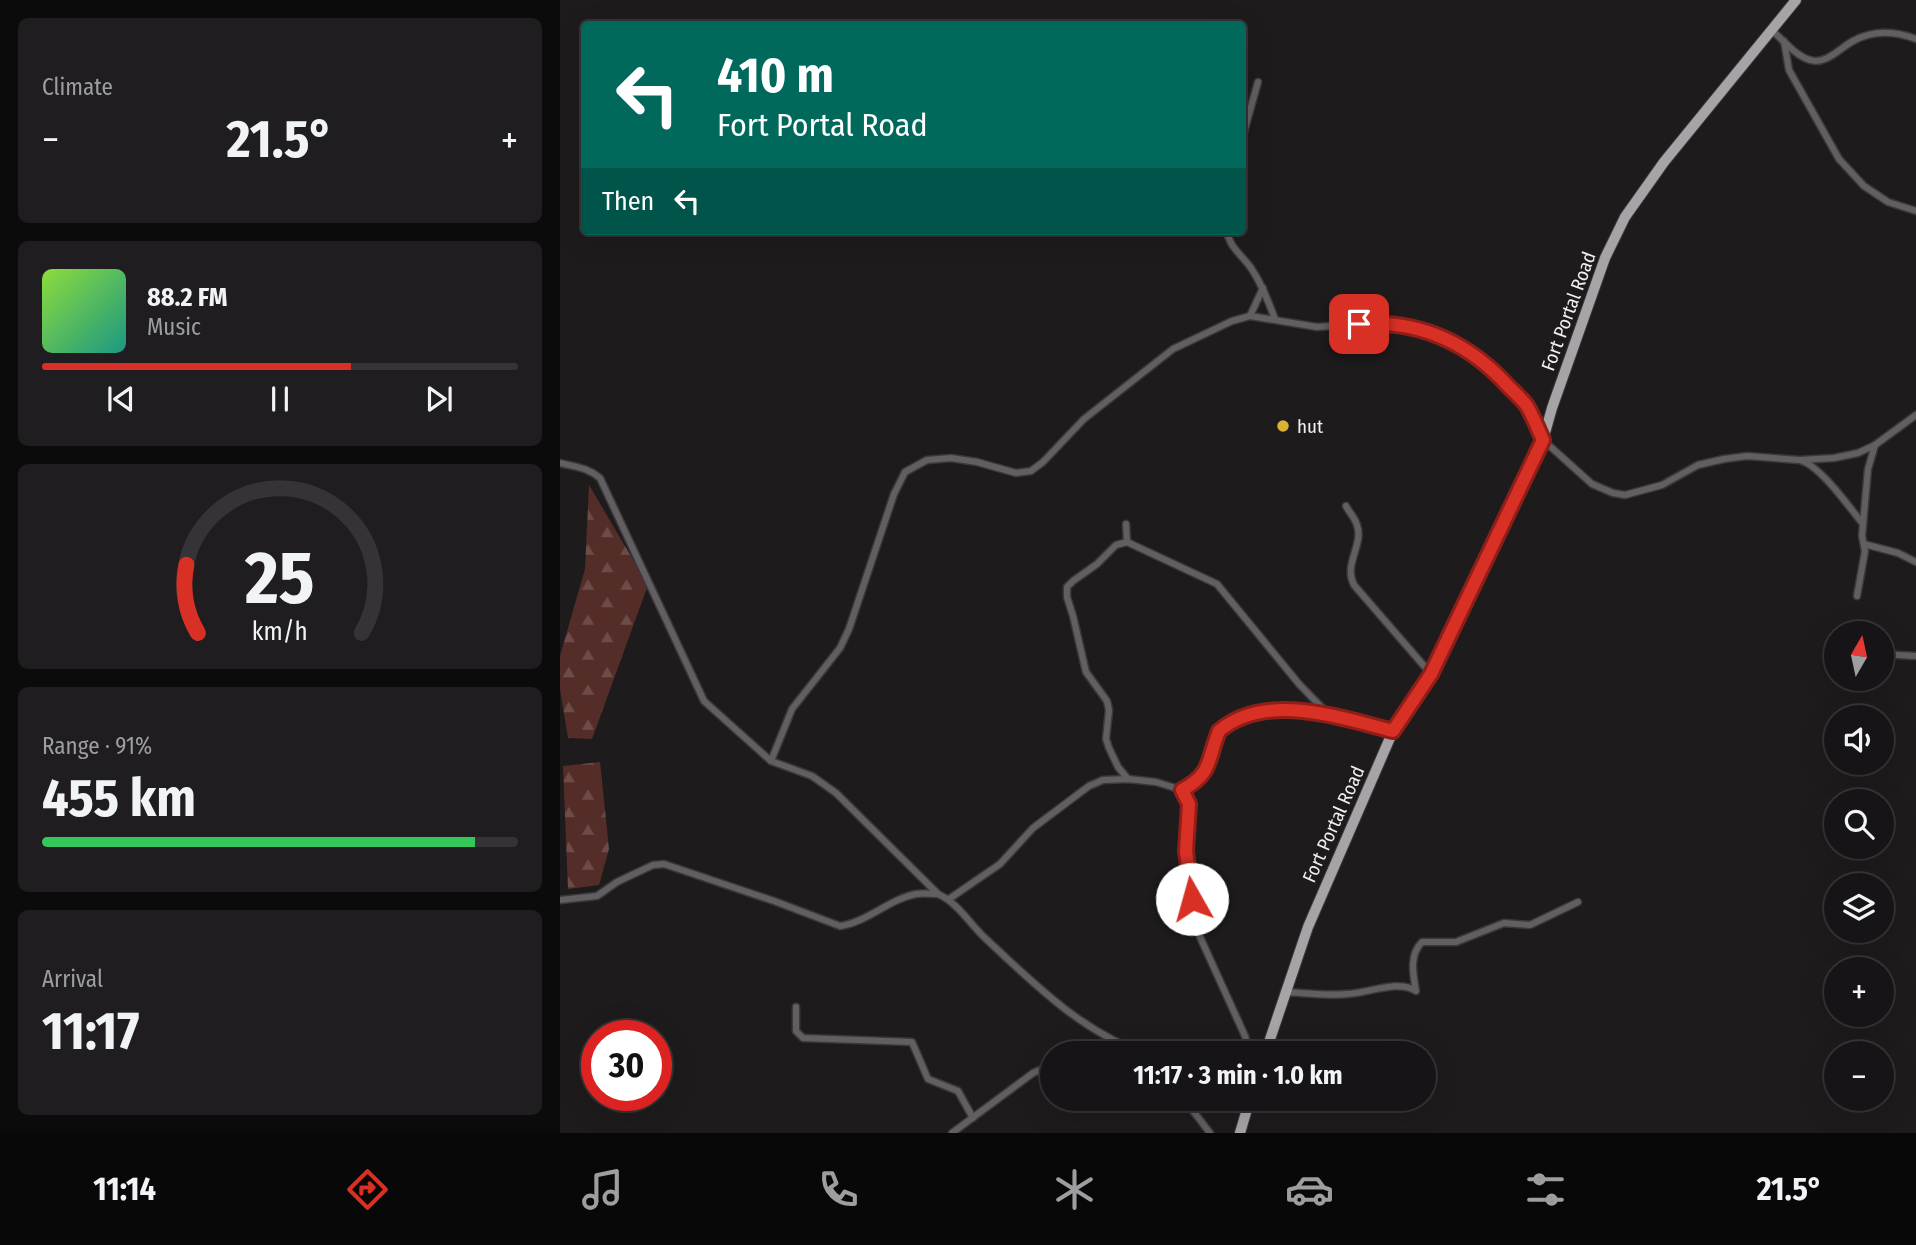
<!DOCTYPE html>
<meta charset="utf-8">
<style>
:root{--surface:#161416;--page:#1f1d1f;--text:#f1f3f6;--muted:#9e9ea1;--line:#353335;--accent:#d93025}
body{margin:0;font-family:"Fira Sans Condensed",sans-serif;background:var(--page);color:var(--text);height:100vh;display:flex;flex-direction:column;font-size:26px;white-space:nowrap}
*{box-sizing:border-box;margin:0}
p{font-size:23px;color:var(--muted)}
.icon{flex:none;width:38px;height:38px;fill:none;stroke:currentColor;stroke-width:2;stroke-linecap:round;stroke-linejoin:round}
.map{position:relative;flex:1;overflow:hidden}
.sheet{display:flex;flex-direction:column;gap:18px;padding:18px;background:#0c0b0c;width:560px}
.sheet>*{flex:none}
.guide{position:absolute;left:21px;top:21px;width:665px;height:214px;border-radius:7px;box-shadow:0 7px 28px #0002,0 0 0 2px var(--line);background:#00695c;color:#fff;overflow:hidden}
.needle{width:46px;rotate:9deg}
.tools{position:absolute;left:1264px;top:621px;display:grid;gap:14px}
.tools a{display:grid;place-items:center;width:70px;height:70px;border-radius:50%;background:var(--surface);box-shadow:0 7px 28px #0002,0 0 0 2px var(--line);font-size:35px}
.speed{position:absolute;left:21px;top:1020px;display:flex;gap:14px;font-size:35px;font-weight:700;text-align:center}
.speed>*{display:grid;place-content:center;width:91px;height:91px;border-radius:50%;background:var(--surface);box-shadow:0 7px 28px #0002,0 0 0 2px var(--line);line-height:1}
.speed .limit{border:10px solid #d22;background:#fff;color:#111}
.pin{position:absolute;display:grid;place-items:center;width:60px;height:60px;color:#fff;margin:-30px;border-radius:14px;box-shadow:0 4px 10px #0006}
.me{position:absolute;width:77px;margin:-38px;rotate:353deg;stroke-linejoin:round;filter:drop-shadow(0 0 5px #0008)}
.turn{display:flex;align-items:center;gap:24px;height:147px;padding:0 21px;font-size:32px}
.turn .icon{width:91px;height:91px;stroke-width:2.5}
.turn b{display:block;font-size:49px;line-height:60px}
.then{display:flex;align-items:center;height:66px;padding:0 21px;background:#0003;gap:14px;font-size:26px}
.big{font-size:52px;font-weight:700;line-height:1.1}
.sheet .card{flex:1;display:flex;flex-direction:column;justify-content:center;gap:10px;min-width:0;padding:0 24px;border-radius:10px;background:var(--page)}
.sheet .dial{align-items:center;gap:0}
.dial svg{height:182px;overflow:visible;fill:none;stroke:var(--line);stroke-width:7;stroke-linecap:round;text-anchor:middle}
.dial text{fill:var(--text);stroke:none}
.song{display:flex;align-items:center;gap:21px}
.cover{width:84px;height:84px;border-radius:10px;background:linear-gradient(135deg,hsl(90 70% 55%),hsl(170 70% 35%))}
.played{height:7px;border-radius:4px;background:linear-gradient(90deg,var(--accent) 65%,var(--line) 65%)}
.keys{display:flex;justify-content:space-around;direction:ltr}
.heat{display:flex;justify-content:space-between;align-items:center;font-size:38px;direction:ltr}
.charge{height:10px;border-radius:5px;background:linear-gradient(90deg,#34c759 91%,var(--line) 0)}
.trip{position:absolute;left:480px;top:1041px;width:396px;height:70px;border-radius:35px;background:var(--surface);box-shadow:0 7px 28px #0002,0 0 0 2px var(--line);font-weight:700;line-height:70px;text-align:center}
.tabs{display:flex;height:112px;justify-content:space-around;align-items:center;background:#090809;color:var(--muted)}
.tabs .icon{width:49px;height:49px}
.tabs .on{color:var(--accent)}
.tabs b{font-size:32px;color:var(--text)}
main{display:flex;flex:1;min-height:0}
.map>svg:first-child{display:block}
</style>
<main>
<section class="sheet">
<div class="card"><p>Climate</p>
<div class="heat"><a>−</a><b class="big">21.5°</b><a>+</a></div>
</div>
<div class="card">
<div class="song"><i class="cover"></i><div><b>88.2 FM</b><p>Music</p></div></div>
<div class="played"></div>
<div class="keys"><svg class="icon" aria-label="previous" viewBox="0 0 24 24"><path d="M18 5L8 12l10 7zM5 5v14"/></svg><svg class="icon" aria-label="pause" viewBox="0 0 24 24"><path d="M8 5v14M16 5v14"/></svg><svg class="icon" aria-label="next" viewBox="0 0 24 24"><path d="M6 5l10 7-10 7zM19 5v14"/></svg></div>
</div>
<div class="card dial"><svg viewBox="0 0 100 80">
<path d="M14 69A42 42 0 1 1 86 69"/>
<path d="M14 69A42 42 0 0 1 9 39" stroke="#d93025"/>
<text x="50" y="56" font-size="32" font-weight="700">25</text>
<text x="50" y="72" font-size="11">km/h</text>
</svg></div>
<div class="card"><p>Range · 91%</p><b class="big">455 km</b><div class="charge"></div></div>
<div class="card"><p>Arrival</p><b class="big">11:17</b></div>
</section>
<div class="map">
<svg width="1356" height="1133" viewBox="0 0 1356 1133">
<defs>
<pattern id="forest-firs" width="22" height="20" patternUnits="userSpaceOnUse" patternTransform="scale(1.75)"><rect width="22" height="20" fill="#542d29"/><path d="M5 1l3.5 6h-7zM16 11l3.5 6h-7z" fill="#6d4c48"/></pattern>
</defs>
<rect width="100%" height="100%" fill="#1e1b1d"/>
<g fill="url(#forest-firs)">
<polygon points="29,485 88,585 32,739 8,738 0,689 0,656 25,569"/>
<polygon points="40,762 49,849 39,885 8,889 3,766"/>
</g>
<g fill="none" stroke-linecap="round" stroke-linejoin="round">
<g stroke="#3c393b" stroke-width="9">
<g id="minor">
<path d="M1211,30C1223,39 1235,56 1250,60C1266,65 1280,48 1293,41C1313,30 1335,31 1356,39"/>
<polyline points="1224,41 1229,70 1279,159 1304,186 1328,202 1356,211"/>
<polyline points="682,139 698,82"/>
<path d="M667,231C669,247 682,255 691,268C702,284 708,301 715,319"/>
<polyline points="690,316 703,288"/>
<path d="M1242,461C1261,467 1290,508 1303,524"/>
<path d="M0,463C15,467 27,467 40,478L144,701L211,761L252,776L276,793L378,894C398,903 409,923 425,938C473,983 523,1033 586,1054"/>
<path d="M786,506C789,512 795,518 797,525C804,545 783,564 794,585L871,674"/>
<polyline points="566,524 567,542 556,545 537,564 513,581 507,587 507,597 513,616 526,672 547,701 549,710 546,739 549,748 558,767 568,779"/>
<polyline points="567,542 657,584 739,684 769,715"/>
<polyline points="1304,544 1338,553 1356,562"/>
<polyline points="1297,596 1305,551 1302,536 1308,469 1315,445"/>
<polyline points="1321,654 1356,656"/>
<polyline points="211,761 232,709 280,648 289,629 334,494 345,472 367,460 391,458 417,462 456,473 471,471 483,462 524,419 613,349 672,321 690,316 757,327 814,323 877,335 895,341 932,368 966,406 983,440 1032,484 1053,493 1065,495 1102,485 1138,465 1164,459 1187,456 1239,460 1274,458 1298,453 1315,445 1356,415"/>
<polyline points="622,790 629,804 626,851 635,926 685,1036 690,1054"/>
<path d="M389,899L440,864L473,828L529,786L543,780L568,779L596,782L622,790C654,773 647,760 659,731C705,690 781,718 833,731"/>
<path d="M0,900L37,896L57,882L93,865L104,864L214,901L280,926C308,922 329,899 356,894C363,893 371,894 378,894"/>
<path d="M724,992C748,993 773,997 796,993C813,991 840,980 856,991C853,974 849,955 862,942H896L944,923L970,925L1018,902"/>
<polyline points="236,1007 236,1031 243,1038 352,1042 368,1079 398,1091 413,1118"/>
<polyline points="550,1054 568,1048"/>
<polyline points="624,1099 650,1133"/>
<polyline points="392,1133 473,1073 492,1065"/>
</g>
</g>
<g stroke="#3c393b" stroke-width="12">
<g id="primary">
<polyline points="705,1054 748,927 833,731 871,674 983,440 992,408 1045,258 1065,217 1104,162 1236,0"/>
<polyline points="680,1133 690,1099"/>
</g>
</g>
<use href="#minor" stroke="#615f61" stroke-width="6"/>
<use href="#primary" stroke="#a7a4a7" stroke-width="10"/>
</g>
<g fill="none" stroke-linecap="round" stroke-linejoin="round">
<g stroke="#8d1f18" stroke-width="18">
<path id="route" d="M632,899L626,851L629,804L622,790C653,773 647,760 659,731C706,691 781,718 833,731L871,674L983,440C978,429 973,416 967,406C962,399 954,392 948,386C908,342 859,320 799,324"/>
</g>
<use href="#route" stroke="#d93025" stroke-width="12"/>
</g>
<circle fill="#dcb233" stroke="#1e1b1d" stroke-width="2.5" cx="723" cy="426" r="7"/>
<g text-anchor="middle" stroke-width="7" stroke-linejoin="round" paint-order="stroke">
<g font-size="19" fill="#f1eff0" stroke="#1e1b1d">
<text transform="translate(1008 311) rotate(-70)" y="7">Fort Portal Road</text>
<text transform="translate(773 824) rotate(-66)" y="7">Fort Portal Road</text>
</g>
<g font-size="19" fill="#f1eff0" stroke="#1e1b1d" text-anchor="start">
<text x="737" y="433">hut</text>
</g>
</g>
</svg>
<div class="tools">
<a><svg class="needle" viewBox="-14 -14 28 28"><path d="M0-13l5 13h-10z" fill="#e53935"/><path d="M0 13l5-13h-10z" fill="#9e9ea1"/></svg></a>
<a><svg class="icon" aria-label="sound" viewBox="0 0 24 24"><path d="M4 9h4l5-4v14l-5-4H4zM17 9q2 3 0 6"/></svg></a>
<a><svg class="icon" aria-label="search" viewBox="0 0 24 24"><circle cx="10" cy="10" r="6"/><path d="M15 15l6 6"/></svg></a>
<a><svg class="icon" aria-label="layers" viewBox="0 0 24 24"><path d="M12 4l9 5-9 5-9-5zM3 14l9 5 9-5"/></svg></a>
<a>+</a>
<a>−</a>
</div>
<div class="speed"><div class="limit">30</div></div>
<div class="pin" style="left:799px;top:324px;background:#d93025"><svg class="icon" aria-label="arrive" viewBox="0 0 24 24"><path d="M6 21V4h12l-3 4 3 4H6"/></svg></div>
<svg class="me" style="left:632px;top:899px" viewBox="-20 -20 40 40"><circle r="19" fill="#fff"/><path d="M0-13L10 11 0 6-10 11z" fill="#d93025"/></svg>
<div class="trip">11:17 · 3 min · 1.0 km</div>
<div class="guide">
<div class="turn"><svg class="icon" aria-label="left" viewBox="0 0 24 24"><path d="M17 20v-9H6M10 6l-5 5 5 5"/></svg><div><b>410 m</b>Fort Portal Road</div></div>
<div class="then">Then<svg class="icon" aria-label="left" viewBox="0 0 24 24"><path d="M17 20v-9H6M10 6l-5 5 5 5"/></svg></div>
</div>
</div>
</main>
<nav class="tabs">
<b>11:14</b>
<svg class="icon on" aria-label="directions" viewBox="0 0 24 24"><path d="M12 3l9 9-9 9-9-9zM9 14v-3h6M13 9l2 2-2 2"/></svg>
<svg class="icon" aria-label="music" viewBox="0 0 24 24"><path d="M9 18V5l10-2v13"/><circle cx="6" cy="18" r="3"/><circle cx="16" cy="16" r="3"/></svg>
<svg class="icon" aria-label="phone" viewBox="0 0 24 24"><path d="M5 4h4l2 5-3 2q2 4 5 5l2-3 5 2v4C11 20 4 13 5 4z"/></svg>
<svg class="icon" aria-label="climate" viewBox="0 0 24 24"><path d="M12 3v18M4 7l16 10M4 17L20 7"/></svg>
<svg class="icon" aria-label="car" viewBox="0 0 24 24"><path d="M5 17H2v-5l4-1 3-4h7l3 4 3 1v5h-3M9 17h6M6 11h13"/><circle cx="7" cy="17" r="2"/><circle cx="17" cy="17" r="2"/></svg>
<svg class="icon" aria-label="filters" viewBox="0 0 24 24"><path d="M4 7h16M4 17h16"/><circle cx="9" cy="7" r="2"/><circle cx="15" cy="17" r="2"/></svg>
<b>21.5°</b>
</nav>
